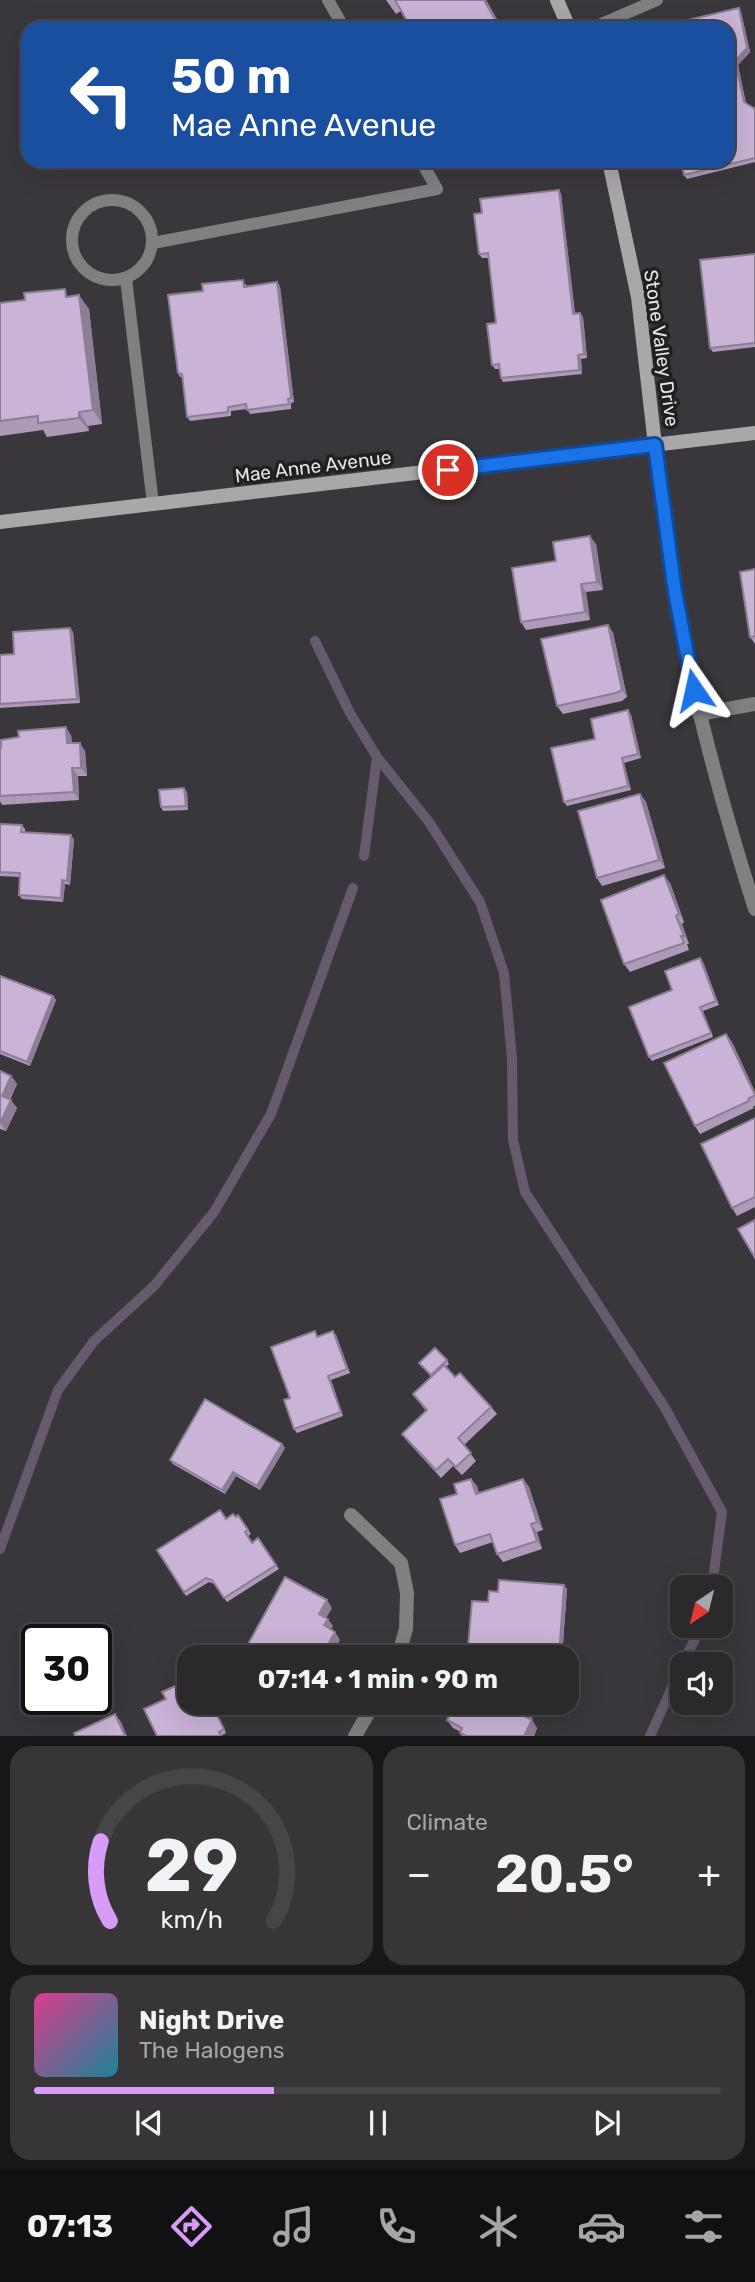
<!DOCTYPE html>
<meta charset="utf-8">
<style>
:root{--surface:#2b292c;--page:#373538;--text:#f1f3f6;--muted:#a6a6a9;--line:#474548;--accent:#d89bf8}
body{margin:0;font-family:Rubik,sans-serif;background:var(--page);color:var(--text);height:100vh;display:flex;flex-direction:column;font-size:26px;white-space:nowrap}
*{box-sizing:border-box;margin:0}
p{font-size:23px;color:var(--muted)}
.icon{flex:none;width:38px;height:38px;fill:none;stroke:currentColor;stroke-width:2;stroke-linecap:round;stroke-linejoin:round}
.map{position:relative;height:1736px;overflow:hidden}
.sheet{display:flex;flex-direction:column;gap:10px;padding:10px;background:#181718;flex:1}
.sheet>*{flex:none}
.guide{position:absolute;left:21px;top:21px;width:714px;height:147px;border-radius:21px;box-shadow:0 7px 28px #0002,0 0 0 2px var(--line);background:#1a4fa0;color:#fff;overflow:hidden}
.needle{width:46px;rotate:215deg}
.fabs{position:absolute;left:670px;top:1575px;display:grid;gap:14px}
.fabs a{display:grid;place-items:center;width:63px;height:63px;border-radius:14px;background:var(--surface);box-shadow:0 7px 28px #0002,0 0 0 2px var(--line);font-size:35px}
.speed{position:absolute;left:21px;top:1624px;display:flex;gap:14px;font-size:35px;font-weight:700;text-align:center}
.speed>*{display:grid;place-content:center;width:91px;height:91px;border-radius:50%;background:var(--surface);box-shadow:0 7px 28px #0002,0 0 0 2px var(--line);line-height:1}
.speed .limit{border:4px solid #111;border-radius:10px;background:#fff;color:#111}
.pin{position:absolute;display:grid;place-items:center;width:60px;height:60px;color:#fff;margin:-30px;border:4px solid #fff;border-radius:50%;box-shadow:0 2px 7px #0007}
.me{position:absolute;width:77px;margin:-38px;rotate:349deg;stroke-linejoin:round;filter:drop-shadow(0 0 5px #0008)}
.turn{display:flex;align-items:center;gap:24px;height:147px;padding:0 35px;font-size:32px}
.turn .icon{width:91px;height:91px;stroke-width:2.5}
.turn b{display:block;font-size:49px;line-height:60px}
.big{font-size:52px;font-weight:700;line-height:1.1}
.sheet .card{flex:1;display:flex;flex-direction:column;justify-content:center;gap:10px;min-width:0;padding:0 24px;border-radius:21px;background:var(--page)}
.sheet .dial{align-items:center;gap:0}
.dial svg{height:182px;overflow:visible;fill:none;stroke:var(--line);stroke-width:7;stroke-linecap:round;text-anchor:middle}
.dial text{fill:var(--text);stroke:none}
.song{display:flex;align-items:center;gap:21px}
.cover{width:84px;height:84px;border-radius:10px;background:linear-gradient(135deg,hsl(330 70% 55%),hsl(190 70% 35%))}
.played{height:7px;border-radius:4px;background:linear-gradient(90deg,var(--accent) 35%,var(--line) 35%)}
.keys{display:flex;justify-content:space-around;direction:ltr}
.heat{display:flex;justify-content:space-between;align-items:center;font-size:38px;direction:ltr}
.sheet .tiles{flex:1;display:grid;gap:10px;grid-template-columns:1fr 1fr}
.card:last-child{grid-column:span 2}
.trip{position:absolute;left:177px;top:1645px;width:402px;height:70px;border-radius:21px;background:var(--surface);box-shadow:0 7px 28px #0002,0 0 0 2px var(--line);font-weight:700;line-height:70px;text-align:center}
.tab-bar{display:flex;height:112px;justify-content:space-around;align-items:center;background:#111012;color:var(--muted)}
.tab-bar .icon{width:49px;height:49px}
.tab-bar .selected{color:var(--accent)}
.tab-bar b{font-size:32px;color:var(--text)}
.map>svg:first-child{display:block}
</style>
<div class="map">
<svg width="755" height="1736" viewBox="0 0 755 1736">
<rect width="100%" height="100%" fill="#39373b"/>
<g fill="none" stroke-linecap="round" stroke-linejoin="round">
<g stroke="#665a6d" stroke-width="10">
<polyline points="315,641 350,713 377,757 364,856"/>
<polyline points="377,757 429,822 480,902 504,973 512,1058 513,1140 525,1192 665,1408 722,1512 712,1587"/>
<polyline points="0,1549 58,1390 94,1341 154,1286 214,1212 271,1114 353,888"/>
<polyline points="683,1664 701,1626"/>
<polyline points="650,1736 682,1665"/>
</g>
<g stroke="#807f81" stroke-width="12">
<polyline points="328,0 344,28"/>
<polyline points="592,28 657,0"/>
<circle cx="112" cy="240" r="40"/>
<polyline points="153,243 437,189 421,161"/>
<polyline points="126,279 153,504"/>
</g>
<g stroke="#807f81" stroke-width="14">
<path d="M655,445C662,494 666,544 675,593C693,701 722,805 755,909"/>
<polyline points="699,714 755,704"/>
<polyline points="351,1515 401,1563 407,1593 406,1629 398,1657"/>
<polyline points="355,1736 374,1703"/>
</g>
<g stroke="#a9a7aa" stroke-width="14">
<polyline points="557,0 569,28"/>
<polyline points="609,161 638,297 655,445"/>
<polyline points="0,522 755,433"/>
</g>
</g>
<g fill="#ad9ab8">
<polygon points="386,0 486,0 502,28 401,11 396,14"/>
<polygon points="741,12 750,52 738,65 746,103 755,109 755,162 687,179 684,175"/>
<polygon points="559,190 561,194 575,313 580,313 583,317 587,358 581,359 582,374 503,382 501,378 499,369 495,369 492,365 496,323 489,258 482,258 479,254 482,213"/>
<polygon points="755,254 755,347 713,352 710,348"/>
<polygon points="277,282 280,287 294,402 291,403 291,409 250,414 247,409 231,411 231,416 190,421 187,417 183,378 180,377 178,373 203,291 246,284 246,286"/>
<polygon points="70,296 89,309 102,424 88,426 89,431 47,437 43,430 0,436 0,303"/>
<polygon points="596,544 603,590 586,592 590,620 526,630 521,622 556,561"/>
<polygon points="755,569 755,644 750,637"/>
<polygon points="608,625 613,633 627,697 622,701 563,714 557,706"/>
<polygon points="70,628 73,632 80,703 0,708 0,655 14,654"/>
<polygon points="628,710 631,715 641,758 624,763 631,790 567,806 564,802 595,739"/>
<polygon points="71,735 72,743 85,751 87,776 78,776 79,800 2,805 0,801 0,748"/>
<polygon points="187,792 188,810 163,811 161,807"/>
<polygon points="640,794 646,802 665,868 602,886 597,878"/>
<polygon points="0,824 22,825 25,829 25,832 74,839 70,885 65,884 63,902 22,899 19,895 20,877 0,876"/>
<polygon points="670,883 684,922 682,924 689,944 687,944 689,950 630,972 624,964"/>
<polygon points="700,958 703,962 719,1005 703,1011 713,1037 652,1061 649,1057 672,990"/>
<polygon points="0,976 53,996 56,1000 30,1066 0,1054"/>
<polygon points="726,1034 732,1042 755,1092 755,1106 753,1106 754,1108 700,1134 695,1126"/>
<polygon points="0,1071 11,1076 17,1084 10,1100 17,1108 6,1131 0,1129"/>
<polygon points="755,1118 755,1207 737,1216 732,1208"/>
<polygon points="336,1335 350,1373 331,1380 343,1416 297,1433 294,1429 290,1398 318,1336"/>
<polygon points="447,1360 449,1364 446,1367 455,1377 491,1407 497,1414 464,1445 476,1461 462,1475 453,1466 441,1478 408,1442 402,1434 426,1411 413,1394 431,1377 419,1363"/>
<polygon points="282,1444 285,1448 260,1490 236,1476 225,1494 173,1464 170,1460"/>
<polygon points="471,1479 477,1486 479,1493 523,1479 529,1487 543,1530 537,1532 542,1549 503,1562 497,1554 493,1542 460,1553 455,1545 457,1494"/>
<polygon points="238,1515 251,1534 248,1536 252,1542 258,1538 279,1569 227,1602 214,1584 209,1582 186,1596 157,1550 226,1519 236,1517"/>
<polygon points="564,1585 567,1589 562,1657 534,1657 470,1652 468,1648 498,1592"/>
<polygon points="184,1682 189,1690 189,1703 212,1703 226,1733 221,1736 166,1699"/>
<polygon points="538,1705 531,1720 537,1728 534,1736 462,1736 460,1733 461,1732 453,1728 447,1720 449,1717 443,1714 437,1706"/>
</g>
<g fill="#8d7d96">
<polygon points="484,0 486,0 502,28 500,28"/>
<polygon points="739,8 741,12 750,52 738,65 746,106 744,102 735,61"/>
<polygon points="559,190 561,194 575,318 573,314"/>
<polygon points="277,282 280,287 294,402 291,398"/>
<polygon points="79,295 89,309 102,424 93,410"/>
<polygon points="580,313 583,317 587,358 584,354"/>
<polygon points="578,355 581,359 582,374 579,370"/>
<polygon points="79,412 88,426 89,431 79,418"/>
<polygon points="590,536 596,544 603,590 597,582"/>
<polygon points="581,584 586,592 590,620 585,612"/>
<polygon points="608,625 613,633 627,697 622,690"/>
<polygon points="70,628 73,632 80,703 77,699"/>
<polygon points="628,710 631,715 641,758 638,754"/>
<polygon points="66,727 71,735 72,751 67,743"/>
<polygon points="80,743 85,751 87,776 81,768"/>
<polygon points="622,758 624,763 631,790 628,786"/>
<polygon points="72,768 78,776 79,800 74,792"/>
<polygon points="184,788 187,792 188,810 186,806"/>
<polygon points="640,794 646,802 665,868 659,860"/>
<polygon points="71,835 74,839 70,885 67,881"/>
<polygon points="664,875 670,883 684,922 679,914"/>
<polygon points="62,880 65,884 63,902 61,898"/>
<polygon points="676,916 682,924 689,944 684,936"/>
<polygon points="700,958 703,962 719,1005 716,1001"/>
<polygon points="53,996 56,1000 30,1066 27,1062"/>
<polygon points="700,1007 703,1011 713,1037 711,1033"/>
<polygon points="726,1034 732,1042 755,1092 755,1096"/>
<polygon points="11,1076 17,1084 7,1104 2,1096"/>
<polygon points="11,1100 17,1108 6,1131 0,1123"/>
<polygon points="333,1331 336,1335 350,1373 347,1369"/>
<polygon points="328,1376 331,1380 343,1416 341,1412"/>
<polygon points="282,1444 285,1448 260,1490 257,1486"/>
<polygon points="233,1472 236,1476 225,1494 222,1490"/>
<polygon points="471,1479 477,1486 481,1502 476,1494"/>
<polygon points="523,1479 529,1487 543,1530 537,1522"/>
<polygon points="531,1524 537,1532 542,1549 537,1541"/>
<polygon points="564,1585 567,1589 562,1657 560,1657 559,1655"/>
<polygon points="327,1600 332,1608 324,1622 319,1614"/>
<polygon points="328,1619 333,1626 329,1633 324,1625"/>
<polygon points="335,1632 340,1640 330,1657 321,1657"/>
<polygon points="530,1703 537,1703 538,1705 529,1724 524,1716"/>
<polygon points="115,1714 121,1722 127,1736 125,1736"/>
<polygon points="532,1720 537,1728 534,1736 524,1736"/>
</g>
<g fill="#c9b3d6" stroke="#8d7d96" stroke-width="2">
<polygon points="395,0 484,0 500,28 411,28"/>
<polygon points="739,8 747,48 735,61 744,102 755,109 755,158 684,175 681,161 728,161 728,28 654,28"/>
<polygon points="559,190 573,314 580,313 584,354 578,355 579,370 501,378 499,364 492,365 487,324 496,323 488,253 479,254 474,214 482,213 480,199"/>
<polygon points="755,254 755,343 710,348 700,260"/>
<polygon points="243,280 244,287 277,282 291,398 288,399 289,404 247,410 246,404 228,407 228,412 187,417 182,374 178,373 168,295 203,291 202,284"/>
<polygon points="65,289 66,297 79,295 93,410 79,412 79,418 38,423 38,416 0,421 0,303 25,300 24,293"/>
<polygon points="590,536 597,582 581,584 585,612 521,622 512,568 556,561 553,542"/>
<polygon points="755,569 755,636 750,637 740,572"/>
<polygon points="608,625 622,690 616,693 557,706 541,639"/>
<polygon points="70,628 77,699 0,704 0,655 14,654 13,632"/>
<polygon points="628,710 638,754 622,758 628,786 564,802 551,748 595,739 591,719"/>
<polygon points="66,727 67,743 80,743 81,768 72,768 74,792 0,796 0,748 1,748 1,740 19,737 18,731"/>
<polygon points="184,788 186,806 161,807 159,790"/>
<polygon points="640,794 659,860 597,878 578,811"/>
<polygon points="0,824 22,825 21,832 71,835 67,881 62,880 61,898 19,895 20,873 0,872"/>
<polygon points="664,875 679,914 676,916 684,936 681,936 684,943 624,964 601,900"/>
<polygon points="700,958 716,1001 700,1007 711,1033 649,1057 629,1007 672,990 665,971"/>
<polygon points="0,976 53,996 27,1062 0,1051"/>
<polygon points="726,1034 755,1095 748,1099 749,1101 695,1126 664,1063"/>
<polygon points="0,1071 11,1076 2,1096 11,1100 0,1123"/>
<polygon points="755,1118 755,1197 732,1208 701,1144"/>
<polygon points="755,1220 755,1258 738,1229"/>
<polygon points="315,1331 317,1337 333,1331 347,1369 328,1376 341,1412 294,1429 284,1400 290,1398 271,1347"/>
<polygon points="435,1348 447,1360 431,1375 419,1363"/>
<polygon points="444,1365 455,1377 460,1373 491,1407 458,1438 471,1453 456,1467 448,1459 436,1470 402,1434 427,1410 413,1394"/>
<polygon points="205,1399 282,1444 257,1486 233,1472 222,1490 170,1460"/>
<polygon points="471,1479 476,1494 523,1479 537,1522 531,1524 537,1541 497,1554 490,1534 455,1545 440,1499 457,1494 454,1484"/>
<polygon points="220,1510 226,1519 233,1514 236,1517 238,1515 248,1530 245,1532 252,1543 258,1538 276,1565 224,1598 212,1580 206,1578 184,1592 157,1550"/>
<polygon points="285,1577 327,1600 319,1614 328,1619 324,1625 335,1632 321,1657 241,1657"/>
<polygon points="499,1580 564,1585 559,1655 468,1648 472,1601 488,1602 489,1591 498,1592"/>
<polygon points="184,1682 189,1692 189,1703 211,1703 224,1729 219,1732 221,1736 157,1736 144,1709 166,1699 162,1692"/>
<polygon points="439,1703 530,1703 524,1716 532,1720 524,1736 466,1736 460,1733 462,1728 447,1720 451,1712 437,1706"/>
<polygon points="115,1714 125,1736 75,1736 74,1733"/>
</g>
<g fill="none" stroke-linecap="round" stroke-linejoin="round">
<g stroke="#114b97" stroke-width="18">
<polyline id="route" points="448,470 655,445 675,592 694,690"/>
</g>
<use href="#route" stroke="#1a73e8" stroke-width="12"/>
</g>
<g text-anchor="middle" stroke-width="7" stroke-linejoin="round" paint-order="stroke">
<g font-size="19" fill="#e6e5e7" stroke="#201f21">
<text transform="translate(662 348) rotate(82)" y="7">Stone Valley Drive</text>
<text transform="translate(313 466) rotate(-7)" y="7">Mae Anne Avenue</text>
</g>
</g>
</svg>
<div class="fabs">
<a><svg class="needle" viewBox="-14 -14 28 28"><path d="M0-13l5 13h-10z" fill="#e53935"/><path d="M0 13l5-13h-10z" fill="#a6a6a9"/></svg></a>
<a><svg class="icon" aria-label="sound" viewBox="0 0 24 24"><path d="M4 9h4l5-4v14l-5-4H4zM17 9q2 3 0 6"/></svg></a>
</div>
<div class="speed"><div class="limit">30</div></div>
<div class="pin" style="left:448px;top:470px;background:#d93025"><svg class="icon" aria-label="arrive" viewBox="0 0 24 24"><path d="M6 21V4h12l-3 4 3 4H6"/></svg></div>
<svg class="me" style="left:694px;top:690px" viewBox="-20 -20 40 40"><path d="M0-17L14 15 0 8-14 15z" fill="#1a73e8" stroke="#fff" stroke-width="4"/></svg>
<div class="trip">07:14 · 1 min · 90 m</div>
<div class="guide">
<div class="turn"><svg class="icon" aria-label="left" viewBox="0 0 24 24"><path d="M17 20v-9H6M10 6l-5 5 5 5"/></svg><div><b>50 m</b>Mae Anne Avenue</div></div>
</div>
</div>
<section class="sheet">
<div class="tiles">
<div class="card dial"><svg viewBox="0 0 100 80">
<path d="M14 69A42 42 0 1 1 86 69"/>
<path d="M14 69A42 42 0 0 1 10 34" stroke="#d89bf8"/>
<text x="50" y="56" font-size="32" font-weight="700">29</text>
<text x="50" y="72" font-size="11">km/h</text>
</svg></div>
<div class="card"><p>Climate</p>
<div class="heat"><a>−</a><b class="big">20.5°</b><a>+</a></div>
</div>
<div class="card">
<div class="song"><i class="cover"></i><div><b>Night Drive</b><p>The Halogens</p></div></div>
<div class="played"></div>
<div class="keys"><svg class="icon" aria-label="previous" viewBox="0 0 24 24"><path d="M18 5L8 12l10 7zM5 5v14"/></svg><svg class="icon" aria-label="pause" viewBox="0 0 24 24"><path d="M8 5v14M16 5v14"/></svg><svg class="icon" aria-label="next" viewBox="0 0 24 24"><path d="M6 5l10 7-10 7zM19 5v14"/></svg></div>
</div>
</div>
</section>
<nav class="tab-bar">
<b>07:13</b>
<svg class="icon selected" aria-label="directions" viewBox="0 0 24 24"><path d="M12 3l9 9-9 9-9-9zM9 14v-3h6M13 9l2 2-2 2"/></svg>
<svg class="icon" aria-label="music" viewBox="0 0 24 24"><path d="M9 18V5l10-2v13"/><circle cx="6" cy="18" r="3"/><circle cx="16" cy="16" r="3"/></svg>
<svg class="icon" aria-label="phone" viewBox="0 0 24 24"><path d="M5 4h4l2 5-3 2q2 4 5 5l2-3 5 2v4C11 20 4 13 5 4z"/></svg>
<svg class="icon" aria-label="climate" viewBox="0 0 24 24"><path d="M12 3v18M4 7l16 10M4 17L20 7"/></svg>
<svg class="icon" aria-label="car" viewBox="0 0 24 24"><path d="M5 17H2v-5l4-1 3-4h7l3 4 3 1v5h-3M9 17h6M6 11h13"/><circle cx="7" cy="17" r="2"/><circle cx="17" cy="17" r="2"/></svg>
<svg class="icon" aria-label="filters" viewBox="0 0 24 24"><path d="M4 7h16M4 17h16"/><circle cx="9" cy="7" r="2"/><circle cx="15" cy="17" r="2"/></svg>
</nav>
